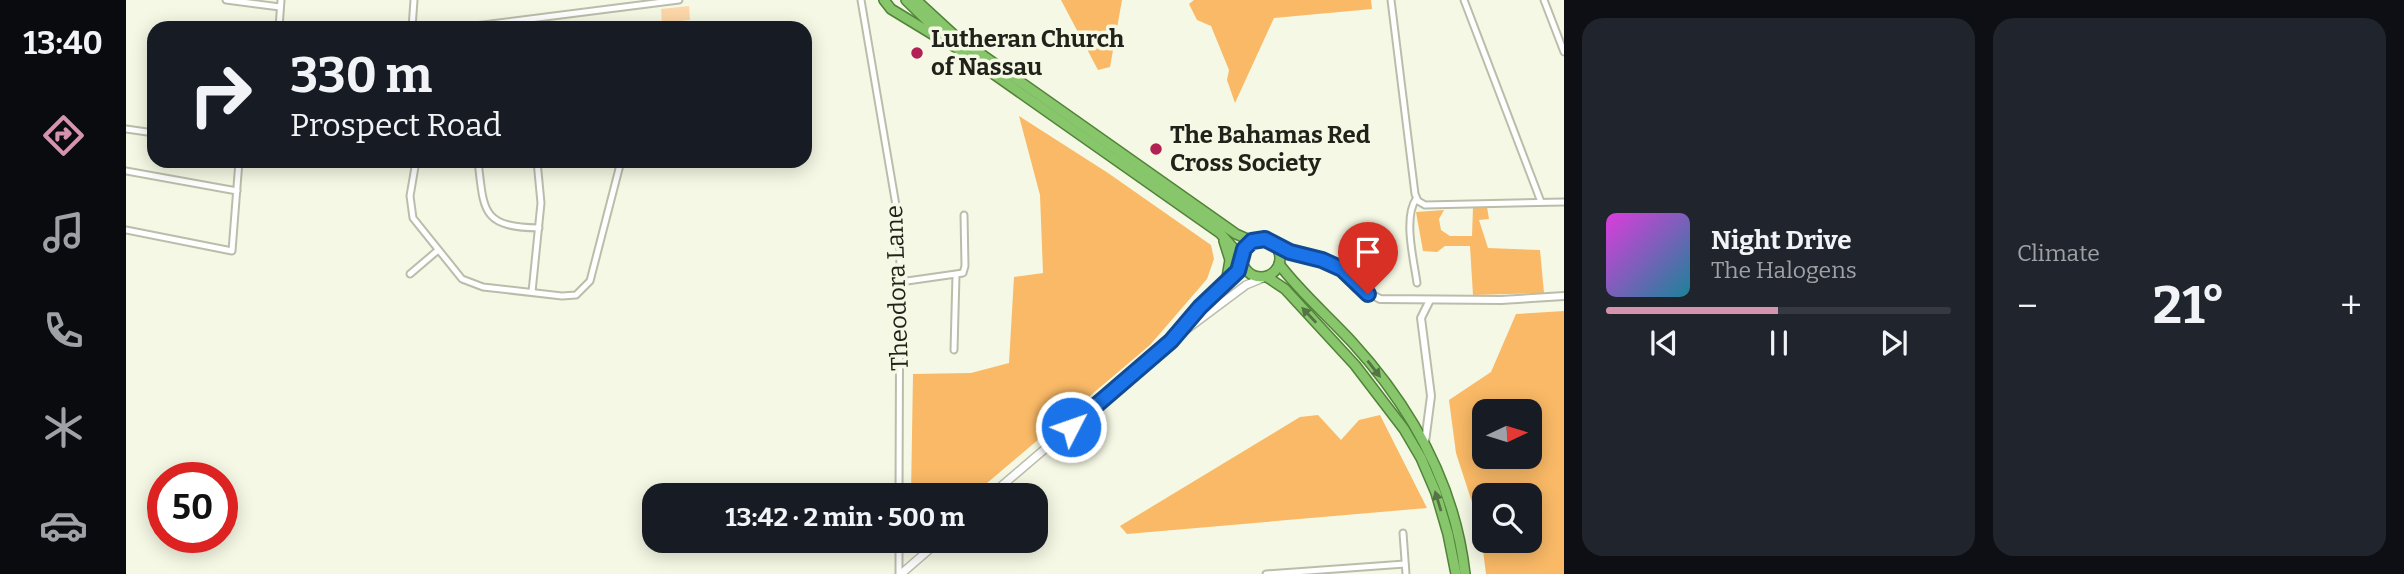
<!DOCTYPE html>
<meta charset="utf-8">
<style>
:root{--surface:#171b24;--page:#20242c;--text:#f1f3f6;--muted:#9ea1a6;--line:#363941;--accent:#d494ad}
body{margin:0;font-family:Bitter,serif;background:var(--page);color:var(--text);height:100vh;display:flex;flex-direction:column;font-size:26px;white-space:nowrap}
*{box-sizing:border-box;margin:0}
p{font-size:23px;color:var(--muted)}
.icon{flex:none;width:38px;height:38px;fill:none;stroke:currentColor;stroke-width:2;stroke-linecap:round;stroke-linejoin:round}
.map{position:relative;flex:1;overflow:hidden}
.details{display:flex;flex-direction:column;gap:18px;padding:18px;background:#0d0f14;width:840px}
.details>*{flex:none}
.banner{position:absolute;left:21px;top:21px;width:665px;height:147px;border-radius:21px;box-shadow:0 4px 18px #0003;background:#171b24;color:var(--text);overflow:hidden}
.needle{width:46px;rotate:86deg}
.controls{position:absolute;left:1346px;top:399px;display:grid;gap:14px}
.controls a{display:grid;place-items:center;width:70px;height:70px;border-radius:14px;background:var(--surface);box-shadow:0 4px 18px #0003;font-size:35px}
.speed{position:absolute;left:21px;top:462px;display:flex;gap:14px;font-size:35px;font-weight:700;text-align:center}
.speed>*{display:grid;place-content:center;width:91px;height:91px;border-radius:50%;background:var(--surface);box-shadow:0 4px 18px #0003;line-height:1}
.speed .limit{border:10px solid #d22;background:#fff;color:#111}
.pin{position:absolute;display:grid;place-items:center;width:60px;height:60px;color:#fff;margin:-72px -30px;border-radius:50% 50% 50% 0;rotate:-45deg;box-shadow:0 0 7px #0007}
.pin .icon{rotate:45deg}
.me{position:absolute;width:77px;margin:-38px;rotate:49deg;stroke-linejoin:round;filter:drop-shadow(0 0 5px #0008)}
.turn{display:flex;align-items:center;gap:24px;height:147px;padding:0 28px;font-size:32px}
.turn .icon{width:91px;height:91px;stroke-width:2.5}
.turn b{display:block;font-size:49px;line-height:60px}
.big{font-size:52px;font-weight:700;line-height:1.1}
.details .widget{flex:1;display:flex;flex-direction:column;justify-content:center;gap:10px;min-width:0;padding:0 24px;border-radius:21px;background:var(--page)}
.song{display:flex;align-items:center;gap:21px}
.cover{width:84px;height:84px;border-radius:10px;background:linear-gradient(135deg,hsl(300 70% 55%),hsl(190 70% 35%))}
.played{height:7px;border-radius:4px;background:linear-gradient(90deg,var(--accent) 50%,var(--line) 50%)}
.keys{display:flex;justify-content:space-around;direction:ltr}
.heat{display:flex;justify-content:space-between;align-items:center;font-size:38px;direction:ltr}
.details .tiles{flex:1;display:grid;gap:18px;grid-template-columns:repeat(2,1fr)}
.trip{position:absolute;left:516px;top:483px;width:406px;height:70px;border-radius:21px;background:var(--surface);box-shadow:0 4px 18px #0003;font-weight:700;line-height:70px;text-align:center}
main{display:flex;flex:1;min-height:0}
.tab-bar{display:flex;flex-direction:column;width:126px;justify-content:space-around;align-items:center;background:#090b0e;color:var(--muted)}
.tab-bar .icon{width:49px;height:49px}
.tab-bar .on{color:var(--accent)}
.tab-bar b{font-size:32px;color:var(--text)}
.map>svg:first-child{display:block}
</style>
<main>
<nav class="tab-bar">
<b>13:40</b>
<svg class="icon on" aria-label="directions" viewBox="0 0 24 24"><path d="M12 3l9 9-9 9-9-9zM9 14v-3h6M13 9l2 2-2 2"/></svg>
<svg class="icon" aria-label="music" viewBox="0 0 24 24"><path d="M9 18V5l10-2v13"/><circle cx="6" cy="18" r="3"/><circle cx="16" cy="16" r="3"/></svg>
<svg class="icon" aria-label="phone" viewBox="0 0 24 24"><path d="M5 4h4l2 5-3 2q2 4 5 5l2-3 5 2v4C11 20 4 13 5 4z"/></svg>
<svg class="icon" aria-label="climate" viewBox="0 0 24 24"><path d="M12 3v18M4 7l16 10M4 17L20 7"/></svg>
<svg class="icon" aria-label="car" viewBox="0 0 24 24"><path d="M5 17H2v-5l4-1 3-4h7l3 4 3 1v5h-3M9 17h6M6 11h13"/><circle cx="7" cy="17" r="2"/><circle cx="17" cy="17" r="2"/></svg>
</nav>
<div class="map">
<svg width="1438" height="574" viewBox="0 0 1438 574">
<rect width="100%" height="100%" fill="#f5f8e4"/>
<polygon fill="#fdd7a9" points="563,6 564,20 536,23 535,9"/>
<g fill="#f9b966" fill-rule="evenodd">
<polygon points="935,0 996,0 984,67 972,70"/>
<polygon points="1068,0 1245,0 1246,9 1148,18 1109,103 1101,80 1103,70 1085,26 1071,20 1063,4"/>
<polygon points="893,116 982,173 1085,245 1088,259 1081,279 1024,345 847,495 785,495 787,374 845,373 883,363 888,277 917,273 914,195"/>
<polygon points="1361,207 1363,219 1353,220 1362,248 1414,250 1418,293 1347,295 1344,246 1319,246 1311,252 1297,251 1290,212 1318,210 1313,219 1315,230 1324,236 1346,236 1347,208"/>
<path d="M1438,311V574H1360L1354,527L1330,453L1323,400L1365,372L1390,314ZM1404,411V457H1358V411ZM1404,495V541H1358V495Z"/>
<polygon points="1192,415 1215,440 1233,420 1254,415 1301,508 1001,534 994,526 1174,417"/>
</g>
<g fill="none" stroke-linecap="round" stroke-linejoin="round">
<g stroke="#babdaa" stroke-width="9">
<g id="minor">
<polyline points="100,0 154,7"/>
<polyline points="735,0 774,229 773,495"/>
<polyline points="1265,0 1289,194 1292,201 1299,205 1438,202"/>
<polyline points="1338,0 1415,202"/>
<polyline points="1418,0 1438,52"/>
<polyline points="153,28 155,0"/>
<polyline points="286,28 288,0"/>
<polyline points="333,28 553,0"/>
<polyline points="0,129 28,133"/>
<polyline points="290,161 284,196 287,218 336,279 357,287 436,296 450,295 464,281 495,161"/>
<path d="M352,161C358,211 355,227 413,228"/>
<polyline points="0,171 111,191"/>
<path d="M1290,199C1277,218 1288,261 1291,283"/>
<polyline points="0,230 106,251 113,161"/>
<polyline points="284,274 311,251"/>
<polyline points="774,282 837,273 839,266 838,215"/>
<polyline points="406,292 415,203 411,161"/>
<polyline points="828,350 830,275"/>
<polyline points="1277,533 1280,574"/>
<polyline points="773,547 803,549"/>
<polyline points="773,574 773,541"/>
<polyline points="1140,574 1279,564"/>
</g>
</g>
<g stroke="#babdaa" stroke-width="10">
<g id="tertiary">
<path d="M1151,247C1172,255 1196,256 1215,268C1229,278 1237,291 1254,299L1375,300L1438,296"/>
<polyline points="1154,258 1164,252"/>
<polyline points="1299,442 1305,396 1295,318 1304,300"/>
</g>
</g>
<g stroke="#babdaa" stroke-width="10">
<g id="secondary">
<polyline points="1053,332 1074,307 1110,273 1116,262"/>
<polyline points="865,495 1045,341 1120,285 1137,278"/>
<polyline points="775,574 813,541"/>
</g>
</g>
<g stroke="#518338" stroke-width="12">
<g id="trunk">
<polyline points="758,0 765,9 811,37"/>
<polyline points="780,0 825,44 1094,233 1116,258"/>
<polyline points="790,0 828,35 1110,234 1126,241"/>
<circle cx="1135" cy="258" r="19"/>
<polyline points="1098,241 1104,260 1100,283"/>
<path d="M1153,264C1175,293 1202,316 1226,342C1286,408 1329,485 1339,574"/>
<polyline points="1141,277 1159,289 1229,365 1278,429 1295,458 1310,493 1322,534 1330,574"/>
</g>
</g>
<use href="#minor" stroke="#fff" stroke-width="5"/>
<use href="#tertiary" stroke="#fff" stroke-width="6"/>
<use href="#secondary" stroke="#fff" stroke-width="7"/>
<use href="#trunk" stroke="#88c66c" stroke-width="9"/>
</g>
<defs><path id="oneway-solid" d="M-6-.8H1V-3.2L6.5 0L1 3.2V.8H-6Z" transform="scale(1.75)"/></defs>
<g fill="#547444">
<use href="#oneway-solid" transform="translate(1183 315) rotate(-133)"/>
<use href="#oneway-solid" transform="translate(1248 369) rotate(52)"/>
<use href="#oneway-solid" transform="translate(1312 501) rotate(-107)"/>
</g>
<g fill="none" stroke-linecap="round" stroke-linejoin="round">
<g stroke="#114b97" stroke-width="18">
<polyline id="route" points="945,427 1045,341 1074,307 1112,271 1118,249 1126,241 1139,239 1164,252 1196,260 1216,269 1242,294"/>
</g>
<use href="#route" stroke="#1a73e8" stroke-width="12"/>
</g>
<g fill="#b12153" stroke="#f5f8e4" stroke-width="2.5">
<circle cx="791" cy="53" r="7"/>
<circle cx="1030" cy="149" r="7"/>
</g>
<g text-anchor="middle" stroke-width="7" stroke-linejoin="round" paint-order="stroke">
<g font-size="24" font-weight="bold" fill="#21231b" stroke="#f5f8e4" text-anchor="start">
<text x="805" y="47">Lutheran Church<tspan x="805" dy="28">of Nassau</tspan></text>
<text x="1044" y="143">The Bahamas Red<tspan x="1044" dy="28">Cross Society</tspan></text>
</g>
<g font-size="24" fill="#21231b" stroke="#f5f8e4">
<text transform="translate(771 288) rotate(-92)" y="8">Theodora Lane</text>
</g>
</g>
</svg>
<div class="controls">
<a><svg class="needle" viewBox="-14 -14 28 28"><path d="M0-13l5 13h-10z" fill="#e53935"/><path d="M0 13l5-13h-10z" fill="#9ea1a6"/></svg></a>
<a><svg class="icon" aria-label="search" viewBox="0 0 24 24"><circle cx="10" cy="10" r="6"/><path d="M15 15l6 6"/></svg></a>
</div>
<div class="speed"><div class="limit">50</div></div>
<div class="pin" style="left:1242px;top:294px;background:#d93025"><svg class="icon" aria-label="arrive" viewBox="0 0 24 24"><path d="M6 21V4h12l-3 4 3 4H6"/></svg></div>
<svg class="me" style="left:945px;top:427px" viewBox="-20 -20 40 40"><circle r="17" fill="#1a73e8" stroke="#fff" stroke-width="3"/><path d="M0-11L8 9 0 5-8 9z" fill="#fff"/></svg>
<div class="trip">13:42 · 2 min · 500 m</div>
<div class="banner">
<div class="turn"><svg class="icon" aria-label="right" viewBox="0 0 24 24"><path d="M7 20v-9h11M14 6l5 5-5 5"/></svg><div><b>330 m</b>Prospect Road</div></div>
</div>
</div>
<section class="details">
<div class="tiles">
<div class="widget">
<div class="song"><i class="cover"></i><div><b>Night Drive</b><p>The Halogens</p></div></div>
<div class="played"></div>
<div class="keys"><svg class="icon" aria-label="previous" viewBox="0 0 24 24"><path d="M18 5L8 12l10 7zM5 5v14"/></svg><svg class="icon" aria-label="pause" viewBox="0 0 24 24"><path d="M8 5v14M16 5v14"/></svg><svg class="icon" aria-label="next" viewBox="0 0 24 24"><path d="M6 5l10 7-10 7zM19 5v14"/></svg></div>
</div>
<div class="widget"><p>Climate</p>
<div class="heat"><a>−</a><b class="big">21°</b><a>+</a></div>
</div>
</div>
</section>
</main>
